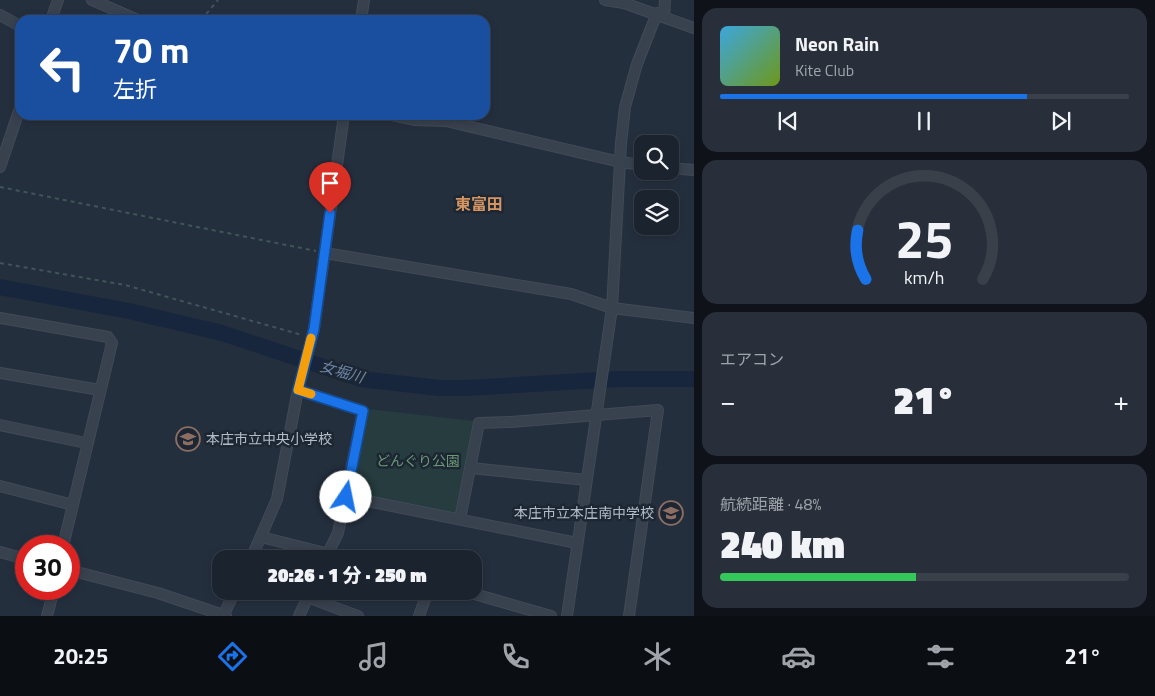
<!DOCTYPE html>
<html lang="ja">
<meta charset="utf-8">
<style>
:root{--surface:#1b232e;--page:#282f3a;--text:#f1f3f6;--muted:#a0a4aa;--line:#39404a;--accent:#1a73e8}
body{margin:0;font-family:"Titillium Web","Noto Sans JP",sans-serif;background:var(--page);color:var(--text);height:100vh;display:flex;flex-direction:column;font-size:19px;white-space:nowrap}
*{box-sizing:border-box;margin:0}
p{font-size:16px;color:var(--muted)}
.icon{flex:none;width:28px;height:28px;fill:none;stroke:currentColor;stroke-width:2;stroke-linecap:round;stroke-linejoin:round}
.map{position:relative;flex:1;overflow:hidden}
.details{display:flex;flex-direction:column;gap:8px;padding:8px;background:#0f1319;width:461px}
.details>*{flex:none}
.hud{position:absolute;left:15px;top:15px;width:475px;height:105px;border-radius:15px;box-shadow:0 2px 8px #0003,0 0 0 1px var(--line);background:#1a4fa0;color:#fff;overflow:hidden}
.buttons{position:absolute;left:634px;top:135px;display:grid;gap:10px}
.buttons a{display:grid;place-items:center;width:45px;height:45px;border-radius:10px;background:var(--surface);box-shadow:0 2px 8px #0003,0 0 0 1px var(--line);font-size:25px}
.speed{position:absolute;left:15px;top:535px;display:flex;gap:10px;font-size:25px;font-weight:700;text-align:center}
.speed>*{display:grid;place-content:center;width:65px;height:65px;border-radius:50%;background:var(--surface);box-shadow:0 2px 8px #0003,0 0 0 1px var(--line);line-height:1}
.speed .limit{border:8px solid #d22;background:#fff;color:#111}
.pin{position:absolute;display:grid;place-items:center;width:42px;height:42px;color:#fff;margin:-51px -21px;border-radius:50% 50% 50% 0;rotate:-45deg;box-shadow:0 0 5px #0007}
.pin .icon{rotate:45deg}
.me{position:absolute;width:55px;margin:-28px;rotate:11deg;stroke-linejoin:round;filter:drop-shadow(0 0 4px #0008)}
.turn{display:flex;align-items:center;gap:18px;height:105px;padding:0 15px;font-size:22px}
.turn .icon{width:65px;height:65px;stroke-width:2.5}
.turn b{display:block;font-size:35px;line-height:42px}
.big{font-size:38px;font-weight:800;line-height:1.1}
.details .widget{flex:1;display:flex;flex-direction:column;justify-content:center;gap:8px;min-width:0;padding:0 18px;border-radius:15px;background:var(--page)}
.details .dial{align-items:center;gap:0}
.dial svg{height:130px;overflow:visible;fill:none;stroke:var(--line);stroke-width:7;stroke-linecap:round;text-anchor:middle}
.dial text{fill:var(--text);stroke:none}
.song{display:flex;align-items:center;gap:15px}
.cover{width:60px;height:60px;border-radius:8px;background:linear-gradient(135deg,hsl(200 70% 55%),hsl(80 70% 35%))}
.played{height:5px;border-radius:2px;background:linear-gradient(90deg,var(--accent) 75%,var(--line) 75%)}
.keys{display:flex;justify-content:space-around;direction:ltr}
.heat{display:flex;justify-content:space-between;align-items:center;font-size:28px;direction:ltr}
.charge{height:8px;border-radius:4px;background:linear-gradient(90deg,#34c759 48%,var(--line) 0)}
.trip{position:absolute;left:212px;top:550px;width:270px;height:50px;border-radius:15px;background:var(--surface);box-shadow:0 2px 8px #0003,0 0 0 1px var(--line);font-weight:800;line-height:50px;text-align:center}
.menu{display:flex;height:80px;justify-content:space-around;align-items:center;background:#0b0e12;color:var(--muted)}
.menu .icon{width:35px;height:35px}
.menu .on{color:var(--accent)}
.menu b{font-size:22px;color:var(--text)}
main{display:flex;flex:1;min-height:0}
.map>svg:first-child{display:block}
</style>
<main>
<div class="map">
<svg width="694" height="616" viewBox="0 0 694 616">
<rect width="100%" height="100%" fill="#242f3e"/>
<polygon fill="#263c3f" points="368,409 474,421 456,512 454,514 352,493"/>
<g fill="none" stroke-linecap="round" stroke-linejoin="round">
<polyline stroke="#17263c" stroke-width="16" points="0,287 129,311 222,333 360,379 440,388 467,388 617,379 694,379"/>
<g stroke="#414a57" stroke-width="12">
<g id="minor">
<polyline points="92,0 138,20"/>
<polyline points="605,0 624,3 694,28"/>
<polyline points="0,15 20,26"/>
<polyline points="664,16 665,0"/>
<polyline points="51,20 58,0"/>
<polyline points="361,20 364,0"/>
<polyline points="391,115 414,120 446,121 620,162 642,165"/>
<polyline points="0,167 20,108"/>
<polyline points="670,168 694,170"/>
<polyline points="325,253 571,294 612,308 694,318"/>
<polyline points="0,318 108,337 112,343 63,546"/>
<polyline points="0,373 100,390"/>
<polyline points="298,390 363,411 338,533 325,559"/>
<polyline points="0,425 86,443"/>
<polyline points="471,468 586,480"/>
<polyline points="0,486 73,505"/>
<polyline points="347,497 577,543"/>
<polyline points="460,519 479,423 511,422 658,410 629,616"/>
<polyline points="261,537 349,559"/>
<polyline points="0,552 26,559"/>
<polyline points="251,559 277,499 298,390 314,329 344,115"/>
<polyline points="69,570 158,593 226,616"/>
<polyline points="464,591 551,616"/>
<polyline points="307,597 358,616"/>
<polyline points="47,616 54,589"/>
<polyline points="223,616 235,591"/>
<polyline points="299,616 310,592"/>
<polyline points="419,616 428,591"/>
<polyline points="567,616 612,308 621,143 625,107 637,64 657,13"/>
</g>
</g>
<g stroke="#3f5557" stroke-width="2" stroke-dasharray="4 4" stroke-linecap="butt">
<polyline points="201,20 218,0"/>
<polyline points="0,187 316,251"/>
<polyline points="0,263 125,285 302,335"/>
</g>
<use href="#minor" stroke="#38414e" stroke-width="10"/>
</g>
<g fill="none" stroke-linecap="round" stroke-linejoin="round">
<g stroke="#114b97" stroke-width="12">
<polyline id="route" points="330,213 314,329 298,390 363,411 346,497"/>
</g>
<use href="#route" stroke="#1a73e8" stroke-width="9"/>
<polyline stroke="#f59e0b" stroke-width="9" points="311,394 298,390 311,338"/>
</g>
<defs>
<g id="school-ring" transform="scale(1.25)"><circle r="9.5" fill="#1d2633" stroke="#8d6e63" stroke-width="1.5"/><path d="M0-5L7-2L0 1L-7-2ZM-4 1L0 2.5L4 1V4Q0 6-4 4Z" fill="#8d6e63"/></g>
</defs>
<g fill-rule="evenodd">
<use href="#school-ring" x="188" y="439"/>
<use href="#school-ring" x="671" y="513"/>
</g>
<g text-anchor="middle" stroke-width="5" stroke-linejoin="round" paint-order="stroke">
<g font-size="14" fill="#b4bcc9" stroke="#1d2633" text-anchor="start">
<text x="206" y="444">本庄市立中央小学校</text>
<text x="654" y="518" text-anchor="end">本庄市立本庄南中学校</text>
</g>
<g font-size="14" fill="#6b9a76" stroke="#1d2633">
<text x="418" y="466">どんぐり公園</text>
</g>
<g font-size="15" font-style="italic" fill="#6d86a8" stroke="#1d2633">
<text transform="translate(342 372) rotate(16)" y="5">女堀川</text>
</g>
<g font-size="16" font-weight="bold" fill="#d59563" stroke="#1d2633">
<text x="479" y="210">東富田</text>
</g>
</g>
</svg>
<div class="buttons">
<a><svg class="icon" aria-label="search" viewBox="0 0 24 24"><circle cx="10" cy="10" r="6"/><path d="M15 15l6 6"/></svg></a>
<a><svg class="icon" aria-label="layers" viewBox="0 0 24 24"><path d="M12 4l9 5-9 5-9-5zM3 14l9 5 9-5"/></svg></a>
</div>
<div class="speed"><div class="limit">30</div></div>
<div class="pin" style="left:330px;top:213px;background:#d93025"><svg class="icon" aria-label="arrive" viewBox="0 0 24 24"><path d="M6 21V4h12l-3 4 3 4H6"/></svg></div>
<svg class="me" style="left:346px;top:497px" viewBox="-20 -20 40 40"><circle r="19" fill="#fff"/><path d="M0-13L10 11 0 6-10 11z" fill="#1a73e8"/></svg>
<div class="trip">20:26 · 1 分 · 250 m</div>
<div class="hud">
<div class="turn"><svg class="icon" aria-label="left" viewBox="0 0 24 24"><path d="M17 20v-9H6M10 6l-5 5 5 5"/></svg><div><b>70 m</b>左折</div></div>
</div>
</div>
<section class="details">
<div class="widget">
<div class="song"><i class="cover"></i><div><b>Neon Rain</b><p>Kite Club</p></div></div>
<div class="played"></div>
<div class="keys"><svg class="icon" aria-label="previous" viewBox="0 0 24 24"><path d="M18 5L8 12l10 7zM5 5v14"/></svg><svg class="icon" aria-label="pause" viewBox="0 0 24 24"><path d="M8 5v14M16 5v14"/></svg><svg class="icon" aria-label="next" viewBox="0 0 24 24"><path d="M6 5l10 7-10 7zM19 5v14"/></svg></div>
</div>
<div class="widget dial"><svg viewBox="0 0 100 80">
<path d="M14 69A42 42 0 1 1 86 69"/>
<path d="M14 69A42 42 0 0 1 9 39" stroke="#1a73e8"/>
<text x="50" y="56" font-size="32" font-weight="700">25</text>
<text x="50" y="72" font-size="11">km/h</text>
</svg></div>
<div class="widget"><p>エアコン</p>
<div class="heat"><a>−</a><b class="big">21°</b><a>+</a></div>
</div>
<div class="widget"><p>航続距離 · 48%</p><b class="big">240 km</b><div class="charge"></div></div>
</section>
</main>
<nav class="menu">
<b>20:25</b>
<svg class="icon on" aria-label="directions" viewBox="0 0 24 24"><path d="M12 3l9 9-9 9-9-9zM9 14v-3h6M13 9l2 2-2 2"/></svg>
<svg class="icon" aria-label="music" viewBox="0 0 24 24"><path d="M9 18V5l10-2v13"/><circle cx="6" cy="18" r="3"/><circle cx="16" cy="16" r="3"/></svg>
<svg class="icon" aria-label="phone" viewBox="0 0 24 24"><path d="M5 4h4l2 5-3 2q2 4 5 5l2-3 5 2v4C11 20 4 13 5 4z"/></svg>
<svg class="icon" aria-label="climate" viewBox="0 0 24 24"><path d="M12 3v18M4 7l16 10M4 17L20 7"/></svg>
<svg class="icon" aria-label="car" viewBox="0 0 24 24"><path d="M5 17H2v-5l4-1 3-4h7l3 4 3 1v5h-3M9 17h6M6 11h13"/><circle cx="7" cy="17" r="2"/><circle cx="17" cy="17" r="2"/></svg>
<svg class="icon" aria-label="filters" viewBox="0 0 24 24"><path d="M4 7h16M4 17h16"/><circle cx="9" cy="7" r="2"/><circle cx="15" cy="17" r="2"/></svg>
<b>21°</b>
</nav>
